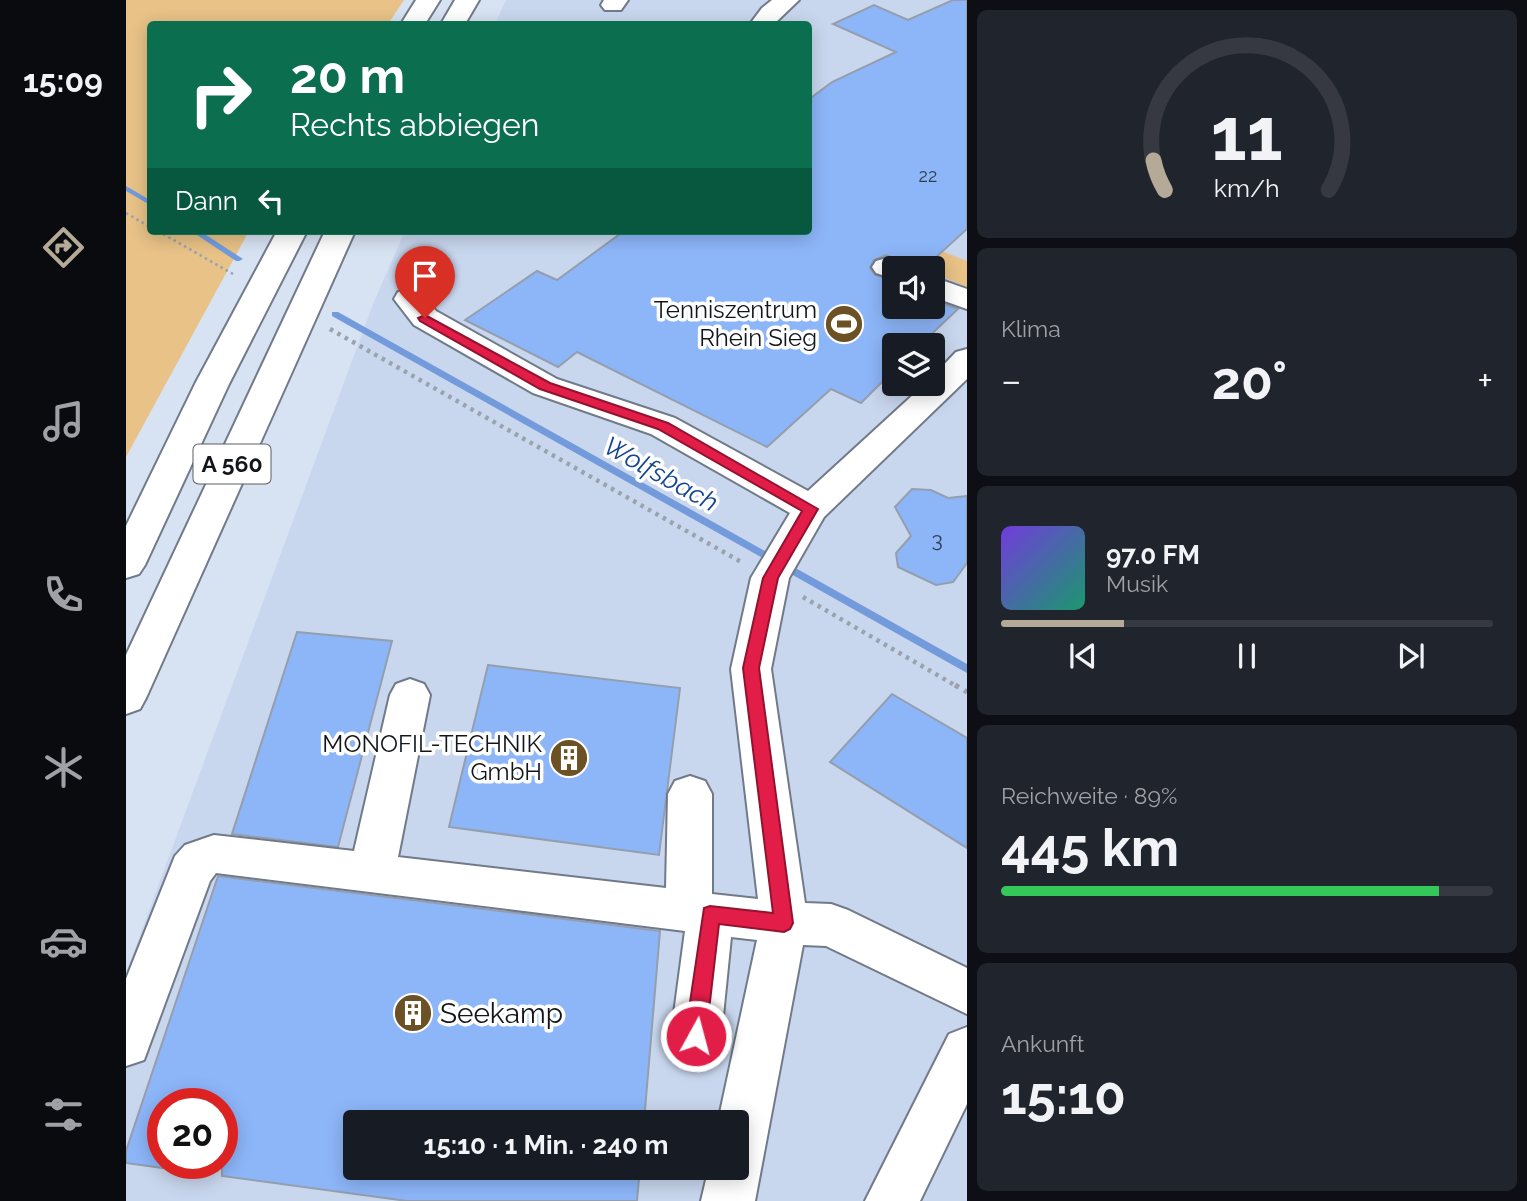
<!DOCTYPE html>
<html lang="de">
<meta charset="utf-8">
<style>
:root{--surface:#171b24;--page:#20242c;--text:#f1f3f6;--muted:#9ea1a6;--line:#363941;--accent:#b5aa97}
body{margin:0;font-family:Raleway,sans-serif;background:var(--page);color:var(--text);height:100vh;display:flex;flex-direction:column;font-size:26px;white-space:nowrap}
*{box-sizing:border-box;margin:0}
p{font-size:23px;color:var(--muted)}
.icon{flex:none;width:38px;height:38px;fill:none;stroke:currentColor;stroke-width:2;stroke-linecap:round;stroke-linejoin:round}
.map{position:relative;flex:1;overflow:hidden}
.details{display:flex;flex-direction:column;gap:10px;padding:10px;background:#0d0f14;width:560px}
.details>*{flex:none}
.top-card{position:absolute;left:21px;top:21px;width:665px;height:214px;border-radius:7px;box-shadow:0 4px 18px #0003;background:#0b6e4f;color:#fff;overflow:hidden}
.fabs{position:absolute;left:756px;top:256px;display:grid;gap:14px}
.fabs a{display:grid;place-items:center;width:63px;height:63px;border-radius:7px;background:var(--surface);box-shadow:0 4px 18px #0003;font-size:35px}
.speed{position:absolute;left:21px;top:1088px;display:flex;gap:14px;font-size:35px;font-weight:700;text-align:center}
.speed>*{display:grid;place-content:center;width:91px;height:91px;border-radius:50%;background:var(--surface);box-shadow:0 4px 18px #0003;line-height:1}
.speed .limit{border:10px solid #d22;background:#fff;color:#111}
.pin{position:absolute;display:grid;place-items:center;width:60px;height:60px;color:#fff;margin:-72px -30px;border-radius:50% 50% 50% 0;rotate:-45deg;box-shadow:0 0 7px #0007}
.pin .icon{rotate:45deg}
.me{position:absolute;width:77px;margin:-38px;rotate:7deg;stroke-linejoin:round;filter:drop-shadow(0 0 5px #0008)}
.turn{display:flex;align-items:center;gap:24px;height:147px;padding:0 28px;font-size:32px}
.turn .icon{width:91px;height:91px;stroke-width:2.5}
.turn b{display:block;font-size:49px;line-height:60px}
.then{display:flex;align-items:center;height:66px;padding:0 28px;background:#0003;gap:14px;font-size:26px}
.big{font-size:52px;font-weight:700;line-height:1.1}
.details .widget{flex:1;display:flex;flex-direction:column;justify-content:center;gap:10px;min-width:0;padding:0 24px;border-radius:10px;background:var(--page)}
.details .dial{align-items:center;gap:0}
.dial svg{height:182px;overflow:visible;fill:none;stroke:var(--line);stroke-width:7;stroke-linecap:round;text-anchor:middle}
.dial text{fill:var(--text);stroke:none}
.song{display:flex;align-items:center;gap:21px}
.cover{width:84px;height:84px;border-radius:10px;background:linear-gradient(135deg,hsl(260 70% 55%),hsl(160 70% 35%))}
.played{height:7px;border-radius:4px;background:linear-gradient(90deg,var(--accent) 25%,var(--line) 25%)}
.keys{display:flex;justify-content:space-around;direction:ltr}
.heat{display:flex;justify-content:space-between;align-items:center;font-size:38px;direction:ltr}
.charge{height:10px;border-radius:5px;background:linear-gradient(90deg,#34c759 89%,var(--line) 0)}
.trip{position:absolute;left:217px;top:1110px;width:406px;height:70px;border-radius:7px;background:var(--surface);box-shadow:0 4px 18px #0003;font-weight:700;line-height:70px;text-align:center}
main{display:flex;flex:1;min-height:0}
.menu{display:flex;flex-direction:column;width:126px;justify-content:space-around;align-items:center;background:#090b0e;color:var(--muted)}
.menu .icon{width:49px;height:49px}
.menu .on{color:var(--accent)}
.menu b{font-size:32px;color:var(--text)}
.map>svg:first-child{display:block}
</style>
<main>
<nav class="menu">
<b>15:09</b>
<svg class="icon on" aria-label="directions" viewBox="0 0 24 24"><path d="M12 3l9 9-9 9-9-9zM9 14v-3h6M13 9l2 2-2 2"/></svg>
<svg class="icon" aria-label="music" viewBox="0 0 24 24"><path d="M9 18V5l10-2v13"/><circle cx="6" cy="18" r="3"/><circle cx="16" cy="16" r="3"/></svg>
<svg class="icon" aria-label="phone" viewBox="0 0 24 24"><path d="M5 4h4l2 5-3 2q2 4 5 5l2-3 5 2v4C11 20 4 13 5 4z"/></svg>
<svg class="icon" aria-label="climate" viewBox="0 0 24 24"><path d="M12 3v18M4 7l16 10M4 17L20 7"/></svg>
<svg class="icon" aria-label="car" viewBox="0 0 24 24"><path d="M5 17H2v-5l4-1 3-4h7l3 4 3 1v5h-3M9 17h6M6 11h13"/><circle cx="7" cy="17" r="2"/><circle cx="17" cy="17" r="2"/></svg>
<svg class="icon" aria-label="filters" viewBox="0 0 24 24"><path d="M4 7h16M4 17h16"/><circle cx="9" cy="7" r="2"/><circle cx="15" cy="17" r="2"/></svg>
</nav>
<div class="map">
<svg width="841" height="1201" viewBox="0 0 841 1201">
<rect width="100%" height="100%" fill="#d7e2f2"/>
<path fill="#c9d7ee" fill-rule="evenodd" d="M380,0H841V1201H0V973L247,304L279,231H682V24H369ZM768,268H807V306H768ZM768,345H807V383H768ZM37,1104H96V1164H37ZM229,1122H611V1167H229Z"/>
<g fill="#e8c287">
<polygon points="0,0 278,0 262,24 24,24 24,231 123,231 0,457"/>
<polygon points="785,239 841,261 841,287 807,273 807,268 793,268 766,257"/>
</g>
<g fill="none" stroke-linecap="round" stroke-linejoin="round">
<g fill="#739bdc" fill-rule="evenodd">
<polygon points="0,186 24,200 24,205 0,191"/>
<polygon points="65,231 74,231 117,259 113,261 110,261"/>
<polygon points="206,312 212,312 841,664 841,673 206,316"/>
</g>
</g>
<g fill="#8db6f9" stroke="#949ead" stroke-width="2">
<polygon points="827,0 841,0 841,229 798,268 784,268 780,262 760,255 748,260 744,268 749,275 768,281 768,306 807,306 807,300 832,309 794,345 768,345 768,370 735,403 705,389 641,447 451,352 432,367 339,320 411,271 431,280 498,231 682,231 682,100 706,82 770,52 707,24 748,5 782,20"/>
<polygon points="786,489 805,490 822,498 841,496 841,563 827,582 810,585 772,567 770,553 785,536 769,507"/>
<polygon points="171,632 266,641 212,847 106,834"/>
<polygon points="362,665 554,688 533,855 323,827"/>
<polygon points="766,694 841,738 841,848 704,762"/>
<polygon points="92,876 534,931 518,1122 229,1122 229,1167 514,1167 511,1201 281,1201 96,1176 96,1104 37,1104 37,1168 0,1163 0,1151"/>
</g>
<g fill="none" stroke-linecap="round" stroke-linejoin="round">
<g stroke="#717a89" stroke-width="4">
<g id="minor">
<polygon points="478,0 502,0 495,10 479,10 475,5"/>
<polygon points="646,0 673,0 648,24 624,24 636,8"/>
<polygon points="761,258 779,264 782,268 768,268 768,279 750,273 746,267 750,261"/>
<polygon points="807,277 841,289 841,309 807,297"/>
<polygon points="283,290 294,292 310,311 431,379 549,418 682,491 800,383 807,383 807,376 830,352 841,349 841,379 698,517 663,578 645,669 679,903 705,904 722,910 841,968 841,1014 700,946 677,945 629,1201 575,1201 583,1167 611,1167 611,1122 592,1122 631,940 605,937 595,1036 588,1052 570,1059 552,1052 545,1036 559,931 90,873 84,881 18,1060 0,1066 0,979 49,856 59,845 88,835 228,851 264,695 270,684 284,679 298,684 304,695 272,857 540,888 542,794 549,781 564,776 579,781 586,794 586,894 632,899 605,669 625,578 664,513 525,434 407,393 288,325 268,299 272,292"/>
<polygon points="841,1027 841,1104 794,1201 739,1201 823,1034"/>
</g>
</g>
<g stroke="#717a89" stroke-width="4">
<g id="highway">
<polygon points="290,0 314,0 299,24 275,24"/>
<polygon points="329,0 353,0 339,24 315,24"/>
<polygon points="151,231 181,231 103,384 19,565 13,574 0,578 0,526 69,384"/>
<polygon points="199,231 229,231 20,698 14,709 0,714 0,655"/>
</g>
</g>
<g stroke="#99a2ae" stroke-width="2.5" stroke-dasharray="2.5 3.5" stroke-linecap="butt">
<polyline points="0,213 24,227"/>
<polyline points="32,231 107,274"/>
</g>
<g stroke="#99a2ae" stroke-width="4.5" stroke-dasharray="3.5 5" stroke-linecap="butt">
<polyline points="204,329 617,563"/>
<polyline points="677,597 832,687"/>
</g>
<polyline stroke="#99a2ae" stroke-width="5" stroke-dasharray="4.5 6" stroke-linecap="butt" points="829,685 841,692"/>
<use href="#minor" fill="#fff" fill-rule="evenodd"/>
<use href="#highway" fill="#fff" fill-rule="evenodd"/>
</g>
<polygon fill="#e11d48" stroke="#92132f" stroke-width="2" points="299,315 424,383 542,423 692,509 652,578 633,668 667,923 664,929 658,932 593,924 580,1036 577,1042 570,1045 562,1042 559,1036 578,908 584,906 647,913 617,668 637,578 676,511 532,429 414,389 294,321 292,318"/>
<defs>
<g id="stadium-disc" transform="scale(2.0125)"><circle r="9.5" fill="#6b5123" stroke="#fff"/><path d="M0-5a6.5 5 0 1 0 0 10a6.5 5 0 1 0 0-10ZM-3.5-1.8h7v3.6h-7Z" fill="#fff"/></g>
<g id="building-disc" transform="scale(2.0125)"><circle r="9.5" fill="#6b5123" stroke="#fff"/><path d="M-4-6H4V6H1V3H-1V6H-4ZM-2.5-4.3h1.7v1.8h-1.7ZM.8-4.3h1.7v1.8H.8ZM-2.5-1h1.7V.8h-1.7ZM.8-1h1.7V.8H.8Z" fill="#fff"/></g>
</defs>
<g fill-rule="evenodd">
<use href="#stadium-disc" x="718" y="324"/>
<use href="#building-disc" x="443" y="758"/>
<use href="#building-disc" x="287" y="1013"/>
</g>
<g text-anchor="middle" stroke-width="7" stroke-linejoin="round" paint-order="stroke">
<g font-size="18" fill="#313e52">
<text x="802" y="182">22</text>
</g>
<g font-size="21" fill="#313e52">
<text x="811" y="547">3</text>
</g>
<rect fill="#fff" stroke="#595c5f" stroke-width="2" x="67.5" y="444.5" width="77" height="39" rx="5"/>
<g font-size="23" font-weight="bold" fill="#12161b">
<text x="106" y="472">A 560</text>
</g>
<g font-size="24" fill="#12161b" stroke="#fff" text-anchor="end">
<text x="691" y="318">Tenniszentrum<tspan x="691" dy="28">Rhein Sieg</tspan></text>
<text x="416" y="752">MONOFIL-TECHNIK<tspan x="416" dy="28">GmbH</tspan></text>
</g>
<g font-size="26" font-style="italic" fill="#144591" stroke="#fff">
<text transform="translate(535 474) rotate(29)" y="9">Wolfsbach</text>
</g>
<g font-size="28" fill="#12161b" stroke="#fff" text-anchor="start">
<text x="314" y="1023">Seekamp</text>
</g>
</g>
</svg>
<div class="fabs">
<a><svg class="icon" aria-label="sound" viewBox="0 0 24 24"><path d="M4 9h4l5-4v14l-5-4H4zM17 9q2 3 0 6"/></svg></a>
<a><svg class="icon" aria-label="layers" viewBox="0 0 24 24"><path d="M12 4l9 5-9 5-9-5zM3 14l9 5 9-5"/></svg></a>
</div>
<div class="speed"><div class="limit">20</div></div>
<div class="pin" style="left:299px;top:318px;background:#d93025"><svg class="icon" aria-label="arrive" viewBox="0 0 24 24"><path d="M6 21V4h12l-3 4 3 4H6"/></svg></div>
<svg class="me" style="left:570px;top:1036px" viewBox="-20 -20 40 40"><circle r="17" fill="#e11d48" stroke="#fff" stroke-width="3"/><path d="M0-11L8 9 0 5-8 9z" fill="#fff"/></svg>
<div class="trip">15:10 · 1 Min. · 240 m</div>
<div class="top-card">
<div class="turn"><svg class="icon" aria-label="right" viewBox="0 0 24 24"><path d="M7 20v-9h11M14 6l5 5-5 5"/></svg><div><b>20 m</b>Rechts abbiegen</div></div>
<div class="then">Dann<svg class="icon" aria-label="left" viewBox="0 0 24 24"><path d="M17 20v-9H6M10 6l-5 5 5 5"/></svg></div>
</div>
</div>
<section class="details">
<div class="widget dial"><svg viewBox="0 0 100 80">
<path d="M14 69A42 42 0 1 1 86 69"/>
<path d="M14 69A42 42 0 0 1 9 56" stroke="#b5aa97"/>
<text x="50" y="56" font-size="32" font-weight="700">11</text>
<text x="50" y="72" font-size="11">km/h</text>
</svg></div>
<div class="widget"><p>Klima</p>
<div class="heat"><a>−</a><b class="big">20°</b><a>+</a></div>
</div>
<div class="widget">
<div class="song"><i class="cover"></i><div><b>97.0 FM</b><p>Musik</p></div></div>
<div class="played"></div>
<div class="keys"><svg class="icon" aria-label="previous" viewBox="0 0 24 24"><path d="M18 5L8 12l10 7zM5 5v14"/></svg><svg class="icon" aria-label="pause" viewBox="0 0 24 24"><path d="M8 5v14M16 5v14"/></svg><svg class="icon" aria-label="next" viewBox="0 0 24 24"><path d="M6 5l10 7-10 7zM19 5v14"/></svg></div>
</div>
<div class="widget"><p>Reichweite · 89%</p><b class="big">445 km</b><div class="charge"></div></div>
<div class="widget"><p>Ankunft</p><b class="big">15:10</b></div>
</section>
</main>
